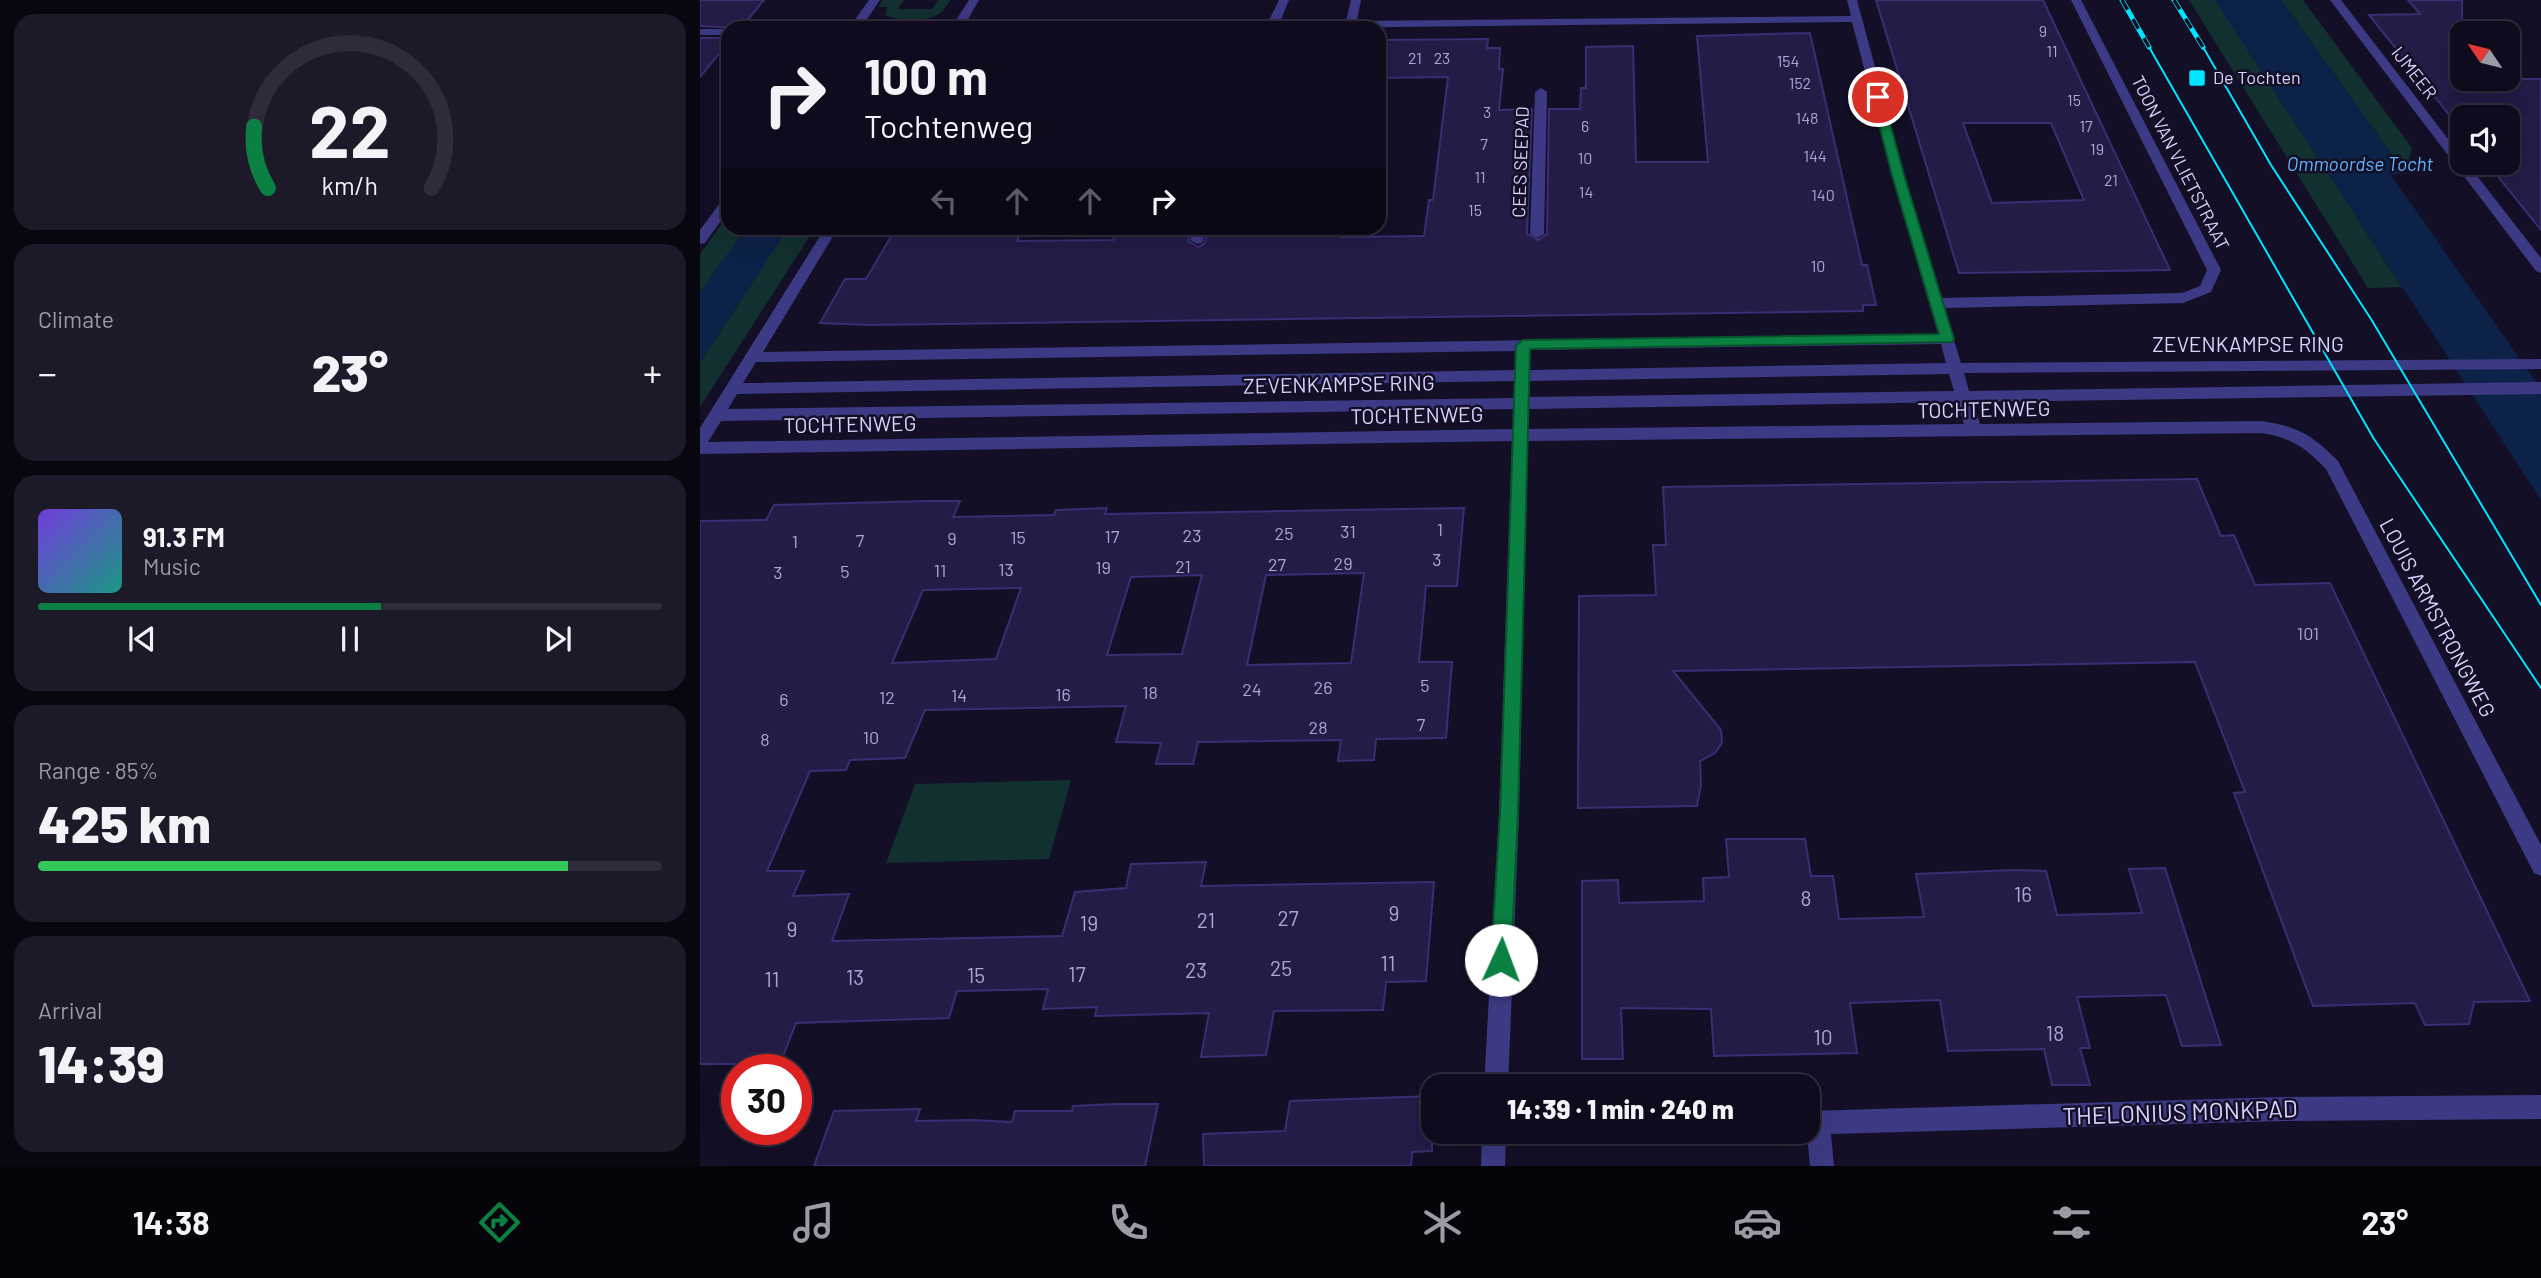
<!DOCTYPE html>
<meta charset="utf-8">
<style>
:root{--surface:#0e0b1c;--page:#1c1929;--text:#f1f3f6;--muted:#9b9ba3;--line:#2e2b3b;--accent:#0b8043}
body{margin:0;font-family:Barlow,sans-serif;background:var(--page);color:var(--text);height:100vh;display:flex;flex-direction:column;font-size:26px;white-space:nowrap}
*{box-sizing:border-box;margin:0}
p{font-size:23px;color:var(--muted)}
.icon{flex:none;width:38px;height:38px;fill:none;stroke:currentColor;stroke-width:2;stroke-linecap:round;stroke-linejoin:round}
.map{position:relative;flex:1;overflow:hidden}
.details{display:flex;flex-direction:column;gap:14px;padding:14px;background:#08060f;width:700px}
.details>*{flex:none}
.top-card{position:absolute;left:21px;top:21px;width:665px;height:214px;border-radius:21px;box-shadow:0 7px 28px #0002,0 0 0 2px var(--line);background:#0e0b1c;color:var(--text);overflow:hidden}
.needle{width:46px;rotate:305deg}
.fabs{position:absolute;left:1750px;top:21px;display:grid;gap:14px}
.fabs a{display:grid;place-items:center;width:70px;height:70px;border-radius:14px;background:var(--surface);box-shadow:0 7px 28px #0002,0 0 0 2px var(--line);font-size:35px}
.speed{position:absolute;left:21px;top:1054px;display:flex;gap:14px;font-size:35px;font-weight:700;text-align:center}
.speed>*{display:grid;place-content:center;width:91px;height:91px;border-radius:50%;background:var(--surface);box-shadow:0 7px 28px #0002,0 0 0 2px var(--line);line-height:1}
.speed .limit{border:10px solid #d22;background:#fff;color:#111}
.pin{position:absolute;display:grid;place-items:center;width:60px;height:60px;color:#fff;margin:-30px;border:4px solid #fff;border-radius:50%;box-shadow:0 2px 7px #0007}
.me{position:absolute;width:77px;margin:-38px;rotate:2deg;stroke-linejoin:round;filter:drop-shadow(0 0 5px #0008)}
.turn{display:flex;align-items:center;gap:24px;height:147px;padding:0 28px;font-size:32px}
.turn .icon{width:91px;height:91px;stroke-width:2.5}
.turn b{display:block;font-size:49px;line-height:60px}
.lanes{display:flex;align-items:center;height:66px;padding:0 28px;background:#0003;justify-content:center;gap:35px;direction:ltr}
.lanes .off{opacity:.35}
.big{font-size:52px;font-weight:800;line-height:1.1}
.details .tile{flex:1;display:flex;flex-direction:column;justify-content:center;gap:10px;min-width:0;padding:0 24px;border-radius:21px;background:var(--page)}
.details .dial{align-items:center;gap:0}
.dial svg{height:182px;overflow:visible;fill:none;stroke:var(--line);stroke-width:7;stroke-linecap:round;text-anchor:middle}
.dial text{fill:var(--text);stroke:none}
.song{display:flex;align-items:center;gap:21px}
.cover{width:84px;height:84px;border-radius:10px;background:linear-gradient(135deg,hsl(260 70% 55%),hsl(170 70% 35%))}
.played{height:7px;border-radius:4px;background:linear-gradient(90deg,var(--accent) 55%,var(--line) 55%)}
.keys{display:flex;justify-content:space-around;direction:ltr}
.heat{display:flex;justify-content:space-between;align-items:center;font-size:38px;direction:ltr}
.charge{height:10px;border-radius:5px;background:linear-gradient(90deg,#34c759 85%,var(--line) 0)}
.trip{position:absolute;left:721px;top:1074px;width:399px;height:70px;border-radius:21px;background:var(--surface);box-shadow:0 7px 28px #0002,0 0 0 2px var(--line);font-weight:800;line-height:70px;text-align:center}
.menu{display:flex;height:112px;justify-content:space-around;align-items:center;background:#06040b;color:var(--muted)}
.menu .icon{width:49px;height:49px}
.menu .selected{color:var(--accent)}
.menu b{font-size:32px;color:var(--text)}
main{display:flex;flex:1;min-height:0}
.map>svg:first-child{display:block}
</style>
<main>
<section class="details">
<div class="tile dial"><svg viewBox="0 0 100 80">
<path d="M14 69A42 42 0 1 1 86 69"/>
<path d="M14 69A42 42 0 0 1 8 42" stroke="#0b8043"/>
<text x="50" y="56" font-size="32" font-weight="700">22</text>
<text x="50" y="72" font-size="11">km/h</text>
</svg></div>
<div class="tile"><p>Climate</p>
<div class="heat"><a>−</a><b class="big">23°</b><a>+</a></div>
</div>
<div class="tile">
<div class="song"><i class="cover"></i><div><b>91.3 FM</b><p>Music</p></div></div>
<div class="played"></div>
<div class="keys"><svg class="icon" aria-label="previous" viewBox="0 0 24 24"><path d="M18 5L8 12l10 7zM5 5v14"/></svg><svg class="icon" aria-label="pause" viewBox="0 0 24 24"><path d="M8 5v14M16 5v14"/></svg><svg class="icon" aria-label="next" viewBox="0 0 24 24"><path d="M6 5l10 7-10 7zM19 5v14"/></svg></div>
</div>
<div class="tile"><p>Range · 85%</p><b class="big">425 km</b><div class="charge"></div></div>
<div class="tile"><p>Arrival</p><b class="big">14:39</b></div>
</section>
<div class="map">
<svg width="1841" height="1166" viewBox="0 0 1841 1166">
<rect width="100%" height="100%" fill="#130f26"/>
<g fill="#12302f">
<path d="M183,0H204L198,9H232L238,0H250C247,5 244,11 239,14C226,22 198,21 185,15L187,7H178Z"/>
<polygon points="1489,0 1515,0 1702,287 1668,288"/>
<polygon points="1581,0 1603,0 1712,148 1705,173"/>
<polygon points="28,215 28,228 46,228 0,293 0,254"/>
<polygon points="88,228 115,228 0,407 0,362"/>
<polygon points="371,780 349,859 186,863 215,784"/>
</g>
<g fill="#0c2248">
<polygon points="1515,0 1581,0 1705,173 1691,175 1841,389 1841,500"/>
<polygon points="46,228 88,228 0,362 0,293"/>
</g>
<g fill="#241b47" stroke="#3b2d73" stroke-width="2" fill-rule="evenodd">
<polygon points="0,0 64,0 41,28 0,26"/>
<path d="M1176,0H1343L1470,270L1259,273ZM1263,123H1351L1384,200L1292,203Z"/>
<polygon points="1708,0 1762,0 1762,79 1841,79 1841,230 1787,163 1808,163 1808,117 1762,117 1762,131 1669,15 1720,14"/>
<polygon points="1110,33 1162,265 1167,265 1176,305 1163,305 1163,311 170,325 120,323 145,279 166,279 196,228 242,228 241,231 323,229 317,241 413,240 418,228 491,228 488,241 498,247 504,244 510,228 643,228 641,237 724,236 729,200 733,200 748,77 679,78 679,40 682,40 788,39 787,48 800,48 799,69 803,69 799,110 832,109 827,234 838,240 847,234 849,109 880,109 881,88 886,88 886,47 933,46 936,162 1008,162 997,36"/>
<polygon points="0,38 28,38 28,43 0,77"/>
<polygon points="1497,479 1521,536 1534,535 1555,585 1630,583 1830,1001 1774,1002 1769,1024 1725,1025 1715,1003 1613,1006 1534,793 1545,792 1495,662 973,671 1021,730 1022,743 1015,753 1000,761 1001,785 997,806 878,808 879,596 956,595 953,545 966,545 963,487"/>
<path d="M229,501H260L253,517L354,515L356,510L407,508L405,514L764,508L757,586H726L719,662H752L746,738L676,739L674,760L638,761L641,740L498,742L493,764H456L461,743L416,742L426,706L225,710L205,758L150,760L146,770L110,771L67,871H104L93,896L149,894L132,941L362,936L375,892L426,888L431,864L506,862L501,886L734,882L726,981L686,982L683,1010L574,1011L566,1055L501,1057L509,1013L395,1016L397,1007L343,1009L348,989L257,991L249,1018L96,1023L80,1064H0V521L66,520L74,505ZM664,573L651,663L547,665L566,575ZM502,575L482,654L407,655L431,577ZM321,588L296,659L192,663L223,590Z"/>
<polygon points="1026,839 1105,839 1111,876 1133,876 1139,919 1224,917 1216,874 1315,870 1346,871 1357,915 1442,913 1429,869 1465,868 1521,1045 1482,1046 1466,995 1377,997 1390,1048 1380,1048 1390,1085 1352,1085 1344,1049 1248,1051 1240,1000 1150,1003 1157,1053 1014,1056 1011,1009 921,1008 923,1059 882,1059 882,881 918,880 919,903 1004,901 1003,878 1029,877"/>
<polygon points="733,1096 732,1151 712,1152 711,1166 504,1166 503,1134 585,1131 590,1101"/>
<polygon points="416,1104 458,1104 445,1166 114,1166 134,1111 220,1109 216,1121 272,1120 312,1122 315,1111 372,1111 373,1106"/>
</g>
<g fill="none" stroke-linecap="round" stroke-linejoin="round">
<g fill="#3d3a85" fill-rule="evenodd">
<polygon points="169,0 180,0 161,28 149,28"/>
<polygon points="269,0 279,0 263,28 251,28"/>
<path d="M579,0H589L580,22L646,21L651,0H661L657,21L1151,16L1147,0H1157L1204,175L1242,298L1482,293L1500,286L1507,270L1371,0H1381L1521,270L1511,292L1483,303L1244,308L1261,363L1841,359V369L1264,373L1269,391L1841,382V394L1273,402L1280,424L1561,421C1597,426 1612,435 1638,461L1841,845V876L1834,873L1626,469C1606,448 1591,437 1561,433L828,441L819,813L808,1087H784L799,813L812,441L0,454V428L125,228H138L63,352L1238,334L1192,175L1152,22L609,28H275L281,25L568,22ZM1241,344L1246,363L830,370V350ZM815,351V370L43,383L56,362ZM1249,374L1254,391L829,397L830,381ZM814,381V398L28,409L37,394ZM1257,402L1264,424L828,429L829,409ZM813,409V429L8,442L21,421Z"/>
<polygon points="1630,0 1641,0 1762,157 1762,163 1767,163 1841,258 1841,273 1836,271"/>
<rect x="0" y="29" width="28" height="6"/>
<polygon points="841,88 847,92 844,234 837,238 830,234 835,92"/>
<polygon points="28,198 28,211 5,243 0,244 0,230 23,199"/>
<polygon points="494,228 508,228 502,243 497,244 490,240"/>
<polygon points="1841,1095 1841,1119 1584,1121 1131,1134 1134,1166 1110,1166 1107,1134 1102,1132 1108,1132 1108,1111 1584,1097"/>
<polygon points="782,1132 806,1132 805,1166 781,1166"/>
</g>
<g stroke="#00e5ff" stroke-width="2">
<polyline points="1449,47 1674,439 1841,688"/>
<polyline points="1503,47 1571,165 1671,319 1841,605"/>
</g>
<g stroke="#00e5ff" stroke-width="5">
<g id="rail">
<polyline points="1422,0 1449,47"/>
<polyline points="1474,0 1503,47"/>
</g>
</g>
<use href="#rail" stroke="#130f26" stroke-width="3.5" stroke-dasharray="11" stroke-linecap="butt"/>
</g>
<polygon fill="#0b8043" stroke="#07532c" stroke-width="2" points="1178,94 1183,97 1204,175 1254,339 1252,342 830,349 818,813 811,960 808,967 801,970 794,967 791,960 800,813 816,345 823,340 1239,334 1192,175 1172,97"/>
<rect fill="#00e5ff" stroke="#130f26" stroke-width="2.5" x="1488" y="69" width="18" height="18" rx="3.5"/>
<g text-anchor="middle" stroke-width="5" stroke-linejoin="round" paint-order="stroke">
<g font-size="16" fill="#aca6d1">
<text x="1343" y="37">9</text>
<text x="1352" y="57">11</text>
<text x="715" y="64">21</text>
<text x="742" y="64">23</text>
<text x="1088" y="67">154</text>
<text x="1100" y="89">152</text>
<text x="1374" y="106">15</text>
<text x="787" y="118">3</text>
<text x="1107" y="124">148</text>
<text x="885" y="132">6</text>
<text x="1386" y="132">17</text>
<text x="784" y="150">7</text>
<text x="1397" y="155">19</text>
<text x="1115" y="162">144</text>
<text x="885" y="164">10</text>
<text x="780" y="183">11</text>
<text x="1411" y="186">21</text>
<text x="886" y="198">14</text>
<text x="1123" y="201">140</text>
<text x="775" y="216">15</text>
<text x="1118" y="272">10</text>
</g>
<g font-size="18" fill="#d9d4ff" stroke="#130f26">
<text transform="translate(1714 73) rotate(52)" y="6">IJMEER</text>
<text transform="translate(821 162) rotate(-88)" y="6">CEES SEEPAD</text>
<text transform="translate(1480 163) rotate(63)" y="6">TOON VAN VLIETSTRAAT</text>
</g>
<g font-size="18" fill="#d9d4ff" stroke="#130f26" text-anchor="start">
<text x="1513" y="84">De Tochten</text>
</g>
<g font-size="18" fill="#aca6d1">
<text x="740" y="536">1</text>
<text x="648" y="538">31</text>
<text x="584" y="540">25</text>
<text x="492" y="542">23</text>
<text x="412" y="543">17</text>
<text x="318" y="544">15</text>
<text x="252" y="545">9</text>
<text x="160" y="547">7</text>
<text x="95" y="548">1</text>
<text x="737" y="566">3</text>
<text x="643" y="570">29</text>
<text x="577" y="571">27</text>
<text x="483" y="573">21</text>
<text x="403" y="574">19</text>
<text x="306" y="576">13</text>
<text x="240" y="577">11</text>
<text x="145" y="578">5</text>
<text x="78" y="579">3</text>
<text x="1608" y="640">101</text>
<text x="725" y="692">5</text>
<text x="623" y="694">26</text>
<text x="552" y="696">24</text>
<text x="450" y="699">18</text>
<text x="363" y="701">16</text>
<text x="259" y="702">14</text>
<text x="187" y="704">12</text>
<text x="84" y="706">6</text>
<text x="721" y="731">7</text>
<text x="618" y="734">28</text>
<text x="171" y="744">10</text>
<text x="65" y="746">8</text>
</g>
<g font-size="19" font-style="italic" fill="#62b6ff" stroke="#130f26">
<text x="1660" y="171">Ommoordse Tocht</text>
</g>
<g font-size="21" fill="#d9d4ff" stroke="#130f26">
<text x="1548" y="352">ZEVENKAMPSE RING</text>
<text transform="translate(639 385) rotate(-1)" y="7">ZEVENKAMPSE RING</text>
<text transform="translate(1284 410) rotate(-1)" y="7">TOCHTENWEG</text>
<text transform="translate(717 416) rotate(-1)" y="7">TOCHTENWEG</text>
<text transform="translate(150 425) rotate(-1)" y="7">TOCHTENWEG</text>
<text transform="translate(1737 618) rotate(62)" y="7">LOUIS ARMSTRONGWEG</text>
</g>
<g font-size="21" fill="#aca6d1">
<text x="1323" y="902">16</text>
<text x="1106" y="906">8</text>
<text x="694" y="921">9</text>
<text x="588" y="926">27</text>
<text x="506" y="928">21</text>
<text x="389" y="931">19</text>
<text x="92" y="937">9</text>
<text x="688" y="971">11</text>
<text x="581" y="976">25</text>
<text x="496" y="978">23</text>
<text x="377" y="982">17</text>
<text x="276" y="983">15</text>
<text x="155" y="985">13</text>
<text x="72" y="987">11</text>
<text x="1355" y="1041">18</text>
<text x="1123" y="1045">10</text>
</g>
<g font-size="24" fill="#d9d4ff" stroke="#130f26">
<text transform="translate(1480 1113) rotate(-2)" y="8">THELONIUS MONKPAD</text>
</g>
</g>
</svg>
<div class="fabs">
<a><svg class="needle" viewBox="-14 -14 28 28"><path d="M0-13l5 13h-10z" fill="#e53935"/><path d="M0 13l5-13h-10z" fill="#9b9ba3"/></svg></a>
<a><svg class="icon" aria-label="sound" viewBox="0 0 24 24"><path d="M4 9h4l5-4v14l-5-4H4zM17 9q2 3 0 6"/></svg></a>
</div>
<div class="speed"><div class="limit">30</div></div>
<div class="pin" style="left:1178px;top:97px;background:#d93025"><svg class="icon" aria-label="arrive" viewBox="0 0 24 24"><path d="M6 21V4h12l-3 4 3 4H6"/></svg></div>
<svg class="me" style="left:801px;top:960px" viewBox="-20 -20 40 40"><circle r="19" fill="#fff"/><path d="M0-13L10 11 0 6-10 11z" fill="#0b8043"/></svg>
<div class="trip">14:39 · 1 min · 240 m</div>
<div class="top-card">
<div class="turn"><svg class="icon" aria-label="right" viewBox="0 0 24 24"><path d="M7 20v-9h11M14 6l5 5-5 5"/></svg><div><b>100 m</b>Tochtenweg</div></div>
<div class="lanes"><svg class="icon off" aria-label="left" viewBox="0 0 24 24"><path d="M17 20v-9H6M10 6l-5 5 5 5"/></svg><svg class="icon off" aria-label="ahead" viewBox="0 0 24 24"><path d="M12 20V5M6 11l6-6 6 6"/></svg><svg class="icon off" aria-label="ahead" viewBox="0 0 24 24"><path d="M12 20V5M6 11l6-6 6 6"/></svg><svg class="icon" aria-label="right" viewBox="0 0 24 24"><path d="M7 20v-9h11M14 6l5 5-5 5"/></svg></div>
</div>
</div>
</main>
<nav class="menu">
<b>14:38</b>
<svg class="icon selected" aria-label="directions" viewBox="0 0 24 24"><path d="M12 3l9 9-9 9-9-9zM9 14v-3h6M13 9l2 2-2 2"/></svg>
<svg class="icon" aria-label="music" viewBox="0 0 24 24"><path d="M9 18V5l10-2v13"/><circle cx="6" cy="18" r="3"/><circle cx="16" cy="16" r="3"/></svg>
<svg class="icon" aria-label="phone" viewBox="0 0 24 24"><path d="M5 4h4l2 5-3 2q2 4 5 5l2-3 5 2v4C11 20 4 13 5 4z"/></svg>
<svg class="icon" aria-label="climate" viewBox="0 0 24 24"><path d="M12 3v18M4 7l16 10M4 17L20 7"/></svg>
<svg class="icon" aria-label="car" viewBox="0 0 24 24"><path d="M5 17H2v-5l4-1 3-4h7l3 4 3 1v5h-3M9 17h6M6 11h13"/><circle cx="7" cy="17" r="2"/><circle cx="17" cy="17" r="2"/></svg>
<svg class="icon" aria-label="filters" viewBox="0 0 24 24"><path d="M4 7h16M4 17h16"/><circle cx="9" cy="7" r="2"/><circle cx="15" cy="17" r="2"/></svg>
<b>23°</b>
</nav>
